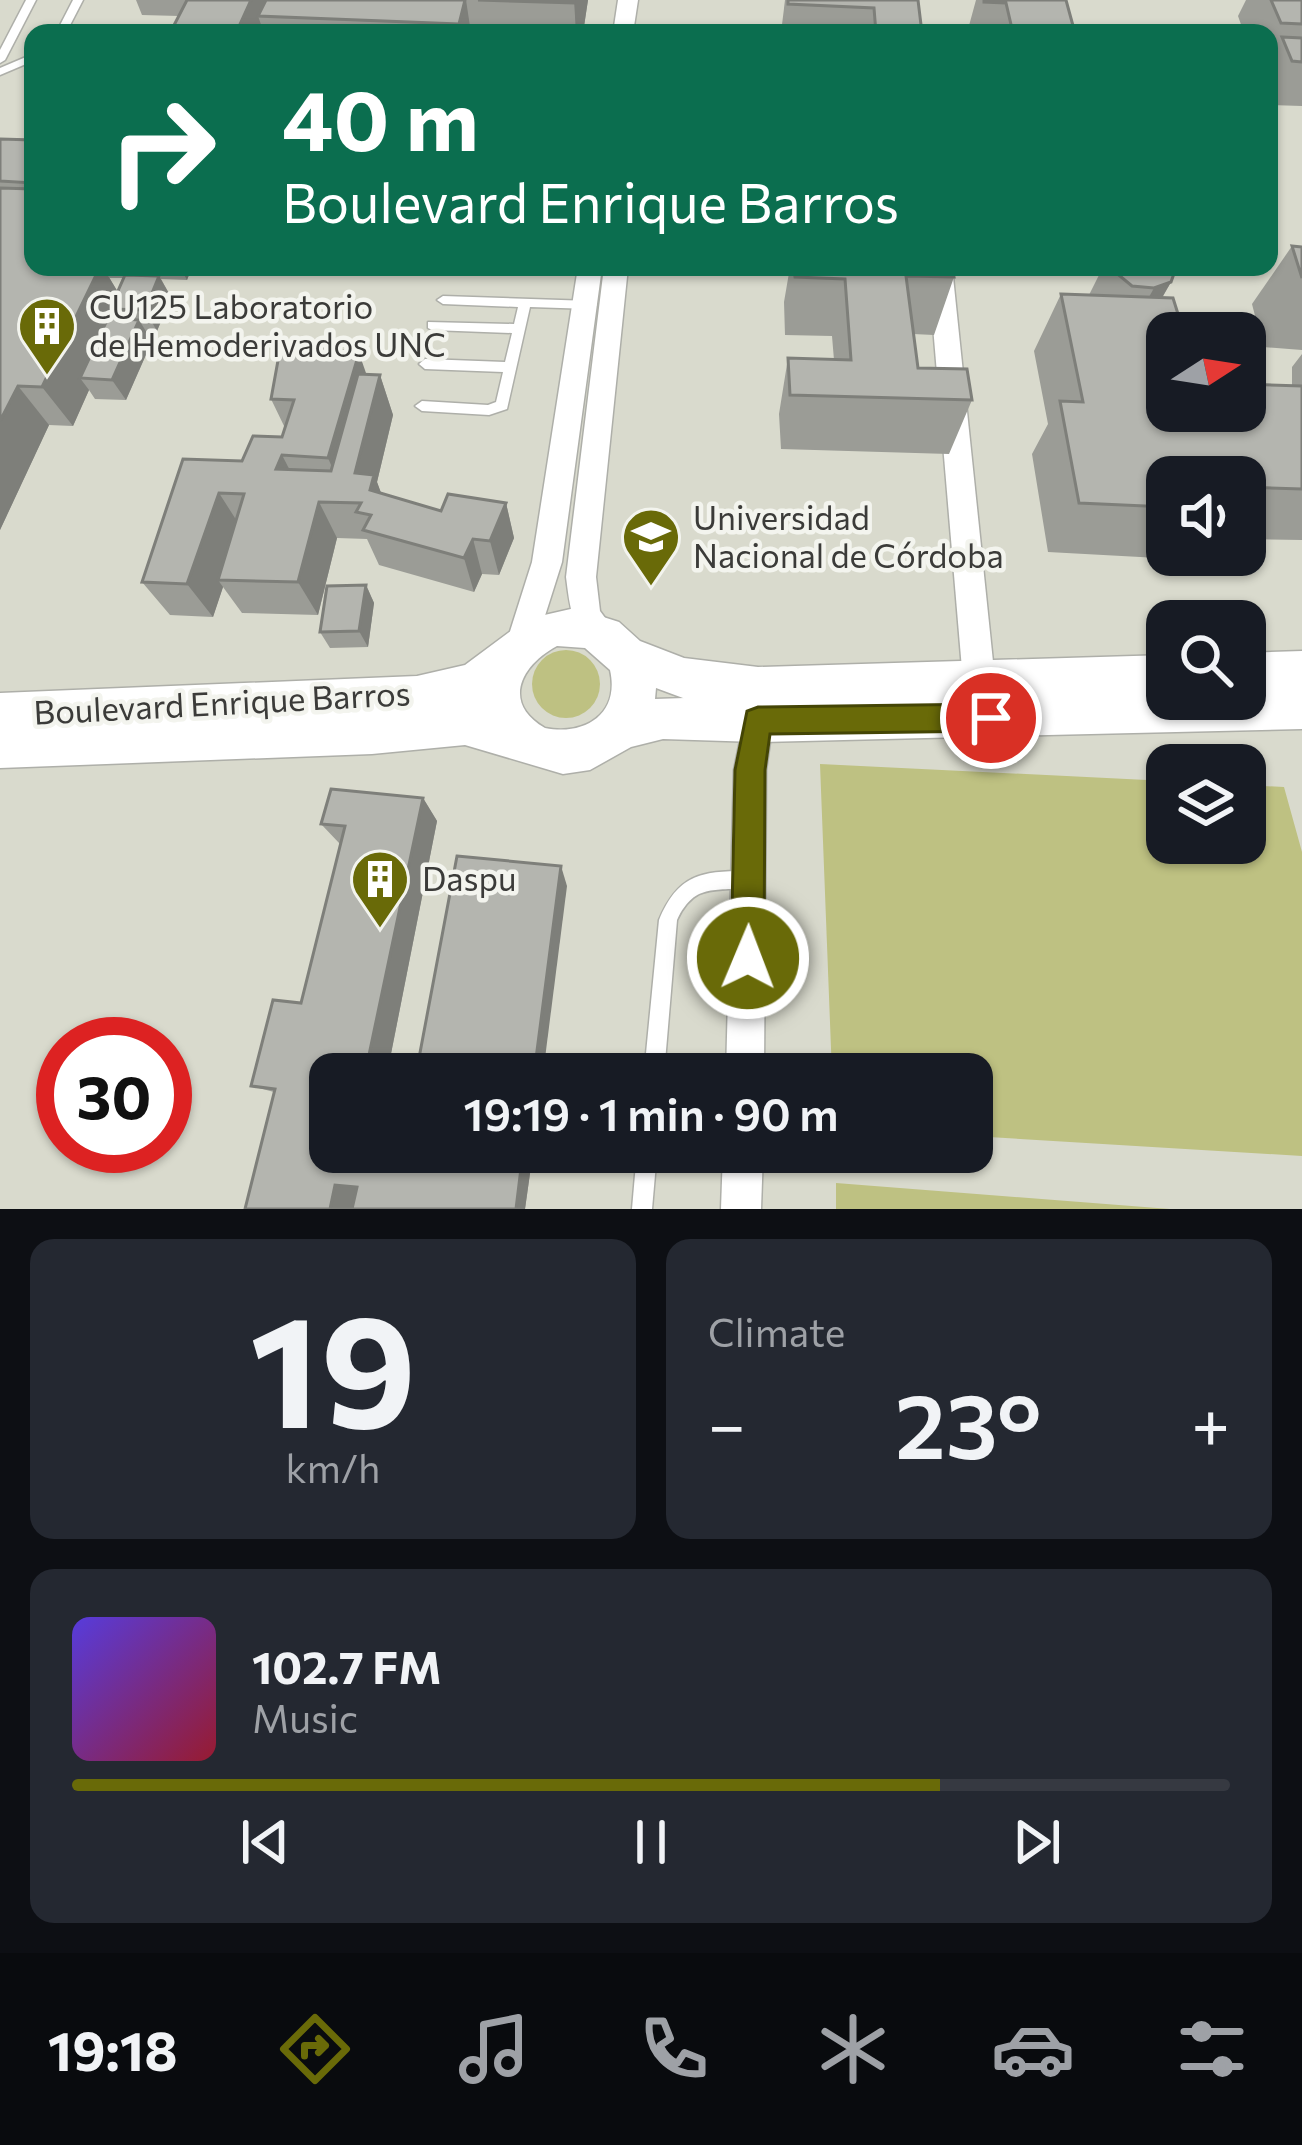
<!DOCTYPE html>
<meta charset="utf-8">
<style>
:root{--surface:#171b24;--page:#242831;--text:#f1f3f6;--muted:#9ea1a6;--line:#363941;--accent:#696a08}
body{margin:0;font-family:Commissioner,sans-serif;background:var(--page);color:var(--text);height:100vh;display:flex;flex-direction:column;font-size:45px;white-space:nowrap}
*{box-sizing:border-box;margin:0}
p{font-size:39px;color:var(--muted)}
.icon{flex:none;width:66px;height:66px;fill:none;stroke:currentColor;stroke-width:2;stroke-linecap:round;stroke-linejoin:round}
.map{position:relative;height:1209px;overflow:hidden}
.drawer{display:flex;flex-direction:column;gap:30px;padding:30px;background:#0d0f14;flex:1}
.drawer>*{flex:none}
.guide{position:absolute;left:24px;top:24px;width:1254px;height:252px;border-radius:24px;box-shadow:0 3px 9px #0004;background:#0b6e4f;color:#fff;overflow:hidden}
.needle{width:78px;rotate:78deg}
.buttons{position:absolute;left:1146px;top:312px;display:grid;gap:24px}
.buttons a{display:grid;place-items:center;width:120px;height:120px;border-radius:24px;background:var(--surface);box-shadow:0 3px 9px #0004;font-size:60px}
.speed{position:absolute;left:36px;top:1017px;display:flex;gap:24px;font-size:60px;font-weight:700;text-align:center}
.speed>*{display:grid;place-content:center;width:156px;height:156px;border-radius:50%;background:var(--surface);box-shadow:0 3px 9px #0004;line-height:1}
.speed .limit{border:18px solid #d22;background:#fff;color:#111}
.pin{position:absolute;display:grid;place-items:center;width:102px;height:102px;color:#fff;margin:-51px;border:6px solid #fff;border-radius:50%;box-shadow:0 3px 12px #0007}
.me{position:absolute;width:132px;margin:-66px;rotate:1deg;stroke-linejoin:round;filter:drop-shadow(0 0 9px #0008)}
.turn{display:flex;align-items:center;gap:42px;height:252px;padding:0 60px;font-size:54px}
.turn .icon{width:156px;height:156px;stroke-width:2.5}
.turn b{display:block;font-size:84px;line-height:102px}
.big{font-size:90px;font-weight:600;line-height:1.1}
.drawer .tile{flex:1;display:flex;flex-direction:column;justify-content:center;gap:18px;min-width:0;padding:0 42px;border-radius:24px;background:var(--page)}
.drawer .dial{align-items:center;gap:0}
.dial b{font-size:156px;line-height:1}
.song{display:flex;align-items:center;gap:36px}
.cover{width:144px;height:144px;border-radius:18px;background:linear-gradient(135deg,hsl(250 70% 55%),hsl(350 70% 35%))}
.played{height:12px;border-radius:6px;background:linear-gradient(90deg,var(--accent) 75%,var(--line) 75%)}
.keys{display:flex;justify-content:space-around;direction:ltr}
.heat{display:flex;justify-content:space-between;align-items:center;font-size:66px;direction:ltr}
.drawer .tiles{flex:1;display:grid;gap:30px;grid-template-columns:1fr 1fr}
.tile:last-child{grid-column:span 2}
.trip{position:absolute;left:309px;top:1053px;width:684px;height:120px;border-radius:24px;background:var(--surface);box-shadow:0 3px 9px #0004;font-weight:600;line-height:120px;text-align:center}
.dock{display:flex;height:192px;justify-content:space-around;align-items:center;background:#090b0e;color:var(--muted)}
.dock .icon{width:84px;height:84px}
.dock .active{color:var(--accent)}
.dock b{font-size:54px;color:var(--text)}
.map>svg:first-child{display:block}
</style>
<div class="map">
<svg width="1302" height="1209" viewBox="0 0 1302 1209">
<rect width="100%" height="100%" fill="#e6e7e0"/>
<path fill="#d9dacd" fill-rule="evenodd" d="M0,0H1302V1209H0ZM33,33H1269V267H33ZM1167,333H1245V411H1167ZM1167,477H1245V555H1167ZM1167,621H1245V699H1167ZM1167,765H1245V843H1167ZM63,1044H165V1146H63ZM330,1074H972V1152H330Z"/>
<g fill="#bec182">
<circle cx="566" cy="684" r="34"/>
<polygon points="820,764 1167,781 1167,843 1245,843 1245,785 1284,787 1302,852 1302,1156 972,1136 972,1074 832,1074"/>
<polygon points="836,1183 1170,1209 836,1209"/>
</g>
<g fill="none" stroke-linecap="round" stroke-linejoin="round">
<g stroke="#aeafa9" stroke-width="3">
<g id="lane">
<polygon points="26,0 36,0 5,60 0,63 0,50"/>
<polygon points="73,0 83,0 66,33 56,33"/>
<polygon points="33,54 33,61 0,75 0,68"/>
<polygon points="443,296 591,301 597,305 591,309 530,307 507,409 489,415 422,411 415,406 422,401 488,405 496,402 503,372 425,369 419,364 425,359 505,362 512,333 432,330 428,328 428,322 514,324 518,307 443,304 437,300"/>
<path d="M746,871L752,874L755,880L752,886C717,894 696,880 677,920L664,1074H644L659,920C678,875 700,871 746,871Z"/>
<polygon points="637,1152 657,1152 652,1209 632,1209"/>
</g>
</g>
<g stroke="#aeafa9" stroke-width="3">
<g id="street">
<polygon points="618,0 638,0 633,33 613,33"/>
<polygon points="578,267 602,267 562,562 537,641 533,651 522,655 511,651 507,641 532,562"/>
<path d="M604,267H628L596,577L600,611L617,634L613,644L602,647C571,636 570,606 566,577Z"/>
<polygon points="928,267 952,267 995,681 990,691 979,695 968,691 963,681"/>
<polygon points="757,706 768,711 773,721 766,770 764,1074 726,1074 734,770 746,711"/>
<polygon points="723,1152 763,1152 761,1209 721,1209"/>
</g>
</g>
<g stroke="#aeafa9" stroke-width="3">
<path id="secondary" d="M575,608L619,622L640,641L684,658L758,667L1167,655V699H1245V653L1302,651V729L757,742L663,739L631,747L590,770L563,774L465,745L372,754L0,768V693L417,676L465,665L527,619ZM557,646L585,648L610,670C620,714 585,736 545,728C502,703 520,666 557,646ZM656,688L683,698H685L655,699Z"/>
</g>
<use href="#lane" fill="#fff" fill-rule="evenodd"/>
<use href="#street" fill="#fff" fill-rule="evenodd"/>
<use href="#secondary" fill="#fff" fill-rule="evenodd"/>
</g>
<g fill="#9b9c96" fill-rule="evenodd">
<polygon points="136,0 588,0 583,33 170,33 179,16 142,15"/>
<polygon points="785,0 918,0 922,33 781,33"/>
<polygon points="976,0 1066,0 1075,33 967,33"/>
<polygon points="1246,0 1302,0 1302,106 1269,105 1269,33 1244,33 1238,16"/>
<path d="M0,139L33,140V267H192L187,280L161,279L171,297L157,331H146L152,341L126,400L95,399L89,390L73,426L49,425L0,530ZM105,271L109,278H124L118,292Z"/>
<polygon points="1292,246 1302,247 1302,350 1263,347 1252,304"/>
<polygon points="373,267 493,267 491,275"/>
<polygon points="790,267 952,267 954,277 934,335 913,334 918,368 972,400 949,454 781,449 779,414 788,358 834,360 832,336 785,335 784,302"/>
<polygon points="1103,267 1175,267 1171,282 1162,298 1167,411 1292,385 1292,367 1302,354 1302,540 1245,539 1245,477 1167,477 1167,555 1180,555 1177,559 1048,552 1032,454 1048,424 1034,351 1061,294 1089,295"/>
<polygon points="366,374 380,375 393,415 377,482 381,494 441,511 506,503 514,538 499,575 482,574 474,592 379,565 367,539 337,538 318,615 242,613 223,587 213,617 170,615 142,582 242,461 282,437 285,428 271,399"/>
<polygon points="366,585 374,603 368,647 330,648 320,632"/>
<polygon points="331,789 423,798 437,821 387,1074 330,1074 330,1152 533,1152 525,1209 245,1209 274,1092 251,1086 273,1000 301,1003 340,844 321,824"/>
</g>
<g fill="#7e7f7a">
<polygon points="251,0 298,0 258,16 264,33 236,33"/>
<polygon points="466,0 471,33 460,33 459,24"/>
<polygon points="574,0 588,0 583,33 576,33"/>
<polygon points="64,267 103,267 126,306 110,309 119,323 80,378 89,390 73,426 42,387"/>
<polygon points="180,267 192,267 187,280"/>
<polygon points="159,276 171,297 157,331 145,310"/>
<polygon points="1171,282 1138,339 1122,346 1154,288"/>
<polygon points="139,320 152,341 126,400 112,380"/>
<polygon points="359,353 373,393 344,495 328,458"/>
<polygon points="380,375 393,415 377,482 388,511 355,473"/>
<polygon points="18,386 49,425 0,530 0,421"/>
<polygon points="282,455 301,492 276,469"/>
<polygon points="219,493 242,529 218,580 223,587 213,617 187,584"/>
<polygon points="319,502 337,538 318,615 298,582"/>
<polygon points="506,503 514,538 499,575 490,541"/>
<polygon points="473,539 482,574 474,592 464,558"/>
<polygon points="366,585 374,603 368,647 359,631"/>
<polygon points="423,798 437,821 387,1074 365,1074"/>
<polygon points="561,866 567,886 543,1074 534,1074"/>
<polygon points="523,1152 533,1152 525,1209 516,1209"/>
<polygon points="358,1184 353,1209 330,1209 335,1185"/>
</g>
<g fill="#b4b5af" stroke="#7e7f7a" stroke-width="3">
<polygon points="187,0 251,0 236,33 170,33"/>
<polygon points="266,0 465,0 459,24 258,16"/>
<polygon points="478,0 574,0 574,3"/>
<polygon points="788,0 918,0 922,33 876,33 874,8 788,4"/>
<polygon points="984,0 1066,0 1075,33 1013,33 1006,3 984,2"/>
<polygon points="1271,0 1302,0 1302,24 1281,23"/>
<polygon points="1282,37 1302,38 1302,62 1292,61"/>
<polygon points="0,139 33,140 33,183 0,181"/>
<polygon points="0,188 33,189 33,267 100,267 42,387 18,386 0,421"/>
<polygon points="1292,246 1302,247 1302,278"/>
<polygon points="794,267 952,267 954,277 906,276 918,368 967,369 972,400 790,395 788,358 851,360 845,279 795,277"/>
<polygon points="1109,267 1175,267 1176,268 1171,282 1154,288 1132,286"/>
<polygon points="125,275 159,276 145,310 110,309"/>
<polygon points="1061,294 1173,298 1184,333 1167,333 1167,411 1245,411 1245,384 1302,386 1302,489 1245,487 1245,477 1167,477 1167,507 1079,503 1060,401 1083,402"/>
<polygon points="108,318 139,320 112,380 80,378"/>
<polygon points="281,344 359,353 328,458 282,455 276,469 331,471 358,374 380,375 355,473 374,475 370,490 441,511 448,494 506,503 490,541 473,539 464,558 363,530 371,515 356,512 361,503 319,502 298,582 218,580 244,494 219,493 187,584 142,582 183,459 242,461 253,436 282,437 294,400 271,399"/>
<polygon points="366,585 359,631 320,632 327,586"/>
<polygon points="331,789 423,798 365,1074 330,1074 330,1152 523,1152 516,1209 352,1209 357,1187 335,1185 330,1209 245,1209 275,1089 251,1086 273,1000 301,1003 345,826 321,824"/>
<polygon points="457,856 561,866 534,1074 416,1074"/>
</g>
<polygon fill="#696a08" stroke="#444505" stroke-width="3" points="991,704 1001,708 1005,718 1001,727 991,731 770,734 765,770 764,958 759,970 748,974 736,970 731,958 735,770 747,711 758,707"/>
<defs>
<g id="building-pin" transform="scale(3)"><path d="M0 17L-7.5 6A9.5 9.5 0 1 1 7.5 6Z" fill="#696a08" stroke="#f3f4ee"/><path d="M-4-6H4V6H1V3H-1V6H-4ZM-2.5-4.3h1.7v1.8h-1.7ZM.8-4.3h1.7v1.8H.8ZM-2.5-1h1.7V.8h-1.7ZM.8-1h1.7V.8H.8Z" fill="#fff"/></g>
<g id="university-pin" transform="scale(3)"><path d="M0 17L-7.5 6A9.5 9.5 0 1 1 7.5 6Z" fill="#696a08" stroke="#f3f4ee"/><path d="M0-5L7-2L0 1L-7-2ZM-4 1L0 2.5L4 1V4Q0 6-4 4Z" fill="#fff"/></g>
</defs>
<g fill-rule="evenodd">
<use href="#building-pin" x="47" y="326"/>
<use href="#university-pin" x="651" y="537"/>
<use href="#building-pin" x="380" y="879"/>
</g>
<g text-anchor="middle" stroke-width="9" stroke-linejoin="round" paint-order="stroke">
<g font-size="33" fill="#3b3b39" stroke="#f3f4ee" text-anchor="start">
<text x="89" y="319">CU125 Laboratorio<tspan x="89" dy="38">de Hemoderivados UNC</tspan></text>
<text x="693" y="530">Universidad<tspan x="693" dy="38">Nacional de Córdoba</tspan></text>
<text x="422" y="891">Daspu</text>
</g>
<g font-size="33" fill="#3b3b39" stroke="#f3f4ee">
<text transform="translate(222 703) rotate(-3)" y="12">Boulevard Enrique Barros</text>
</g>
</g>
</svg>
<div class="buttons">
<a><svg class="needle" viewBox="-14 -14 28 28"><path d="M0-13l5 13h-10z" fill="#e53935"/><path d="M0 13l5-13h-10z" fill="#9ea1a6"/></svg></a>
<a><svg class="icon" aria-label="sound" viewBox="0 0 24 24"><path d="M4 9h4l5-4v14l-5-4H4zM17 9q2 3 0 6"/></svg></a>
<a><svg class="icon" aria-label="search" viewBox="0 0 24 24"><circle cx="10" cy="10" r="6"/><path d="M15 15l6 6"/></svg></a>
<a><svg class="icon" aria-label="layers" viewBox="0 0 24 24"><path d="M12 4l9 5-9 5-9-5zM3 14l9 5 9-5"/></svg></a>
</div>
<div class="speed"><div class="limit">30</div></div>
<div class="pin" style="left:991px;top:718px;background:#d93025"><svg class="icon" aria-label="arrive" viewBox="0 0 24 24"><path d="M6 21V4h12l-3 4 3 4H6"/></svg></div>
<svg class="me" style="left:748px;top:958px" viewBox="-20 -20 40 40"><circle r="17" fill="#696a08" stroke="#fff" stroke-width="3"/><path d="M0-11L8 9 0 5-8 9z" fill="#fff"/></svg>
<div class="trip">19:19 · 1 min · 90 m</div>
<div class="guide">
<div class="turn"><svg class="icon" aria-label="right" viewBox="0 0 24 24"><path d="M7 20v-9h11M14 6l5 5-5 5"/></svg><div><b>40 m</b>Boulevard Enrique Barros</div></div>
</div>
</div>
<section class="drawer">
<div class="tiles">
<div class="tile dial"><b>19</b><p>km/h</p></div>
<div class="tile"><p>Climate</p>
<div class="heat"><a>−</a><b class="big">23°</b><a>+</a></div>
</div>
<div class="tile">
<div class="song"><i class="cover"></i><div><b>102.7 FM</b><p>Music</p></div></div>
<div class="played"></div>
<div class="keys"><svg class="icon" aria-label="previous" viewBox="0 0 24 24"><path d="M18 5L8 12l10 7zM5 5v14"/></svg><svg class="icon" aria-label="pause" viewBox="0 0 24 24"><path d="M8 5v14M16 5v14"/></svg><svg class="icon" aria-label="next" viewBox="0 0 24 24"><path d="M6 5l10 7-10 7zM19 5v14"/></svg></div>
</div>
</div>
</section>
<nav class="dock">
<b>19:18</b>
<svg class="icon active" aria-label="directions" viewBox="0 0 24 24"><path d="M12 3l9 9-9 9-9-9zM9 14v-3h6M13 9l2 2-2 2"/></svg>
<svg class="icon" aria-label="music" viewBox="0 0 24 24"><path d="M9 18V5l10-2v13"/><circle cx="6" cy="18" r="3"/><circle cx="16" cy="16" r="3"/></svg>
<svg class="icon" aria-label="phone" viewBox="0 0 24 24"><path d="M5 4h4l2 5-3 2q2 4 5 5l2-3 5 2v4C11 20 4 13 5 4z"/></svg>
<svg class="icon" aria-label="climate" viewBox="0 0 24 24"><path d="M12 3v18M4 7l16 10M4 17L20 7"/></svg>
<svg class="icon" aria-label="car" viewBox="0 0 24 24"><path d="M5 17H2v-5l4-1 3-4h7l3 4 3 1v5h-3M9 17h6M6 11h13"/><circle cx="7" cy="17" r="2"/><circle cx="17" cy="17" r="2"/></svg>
<svg class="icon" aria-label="filters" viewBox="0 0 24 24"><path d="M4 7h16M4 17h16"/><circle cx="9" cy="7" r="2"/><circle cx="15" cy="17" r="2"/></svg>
</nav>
